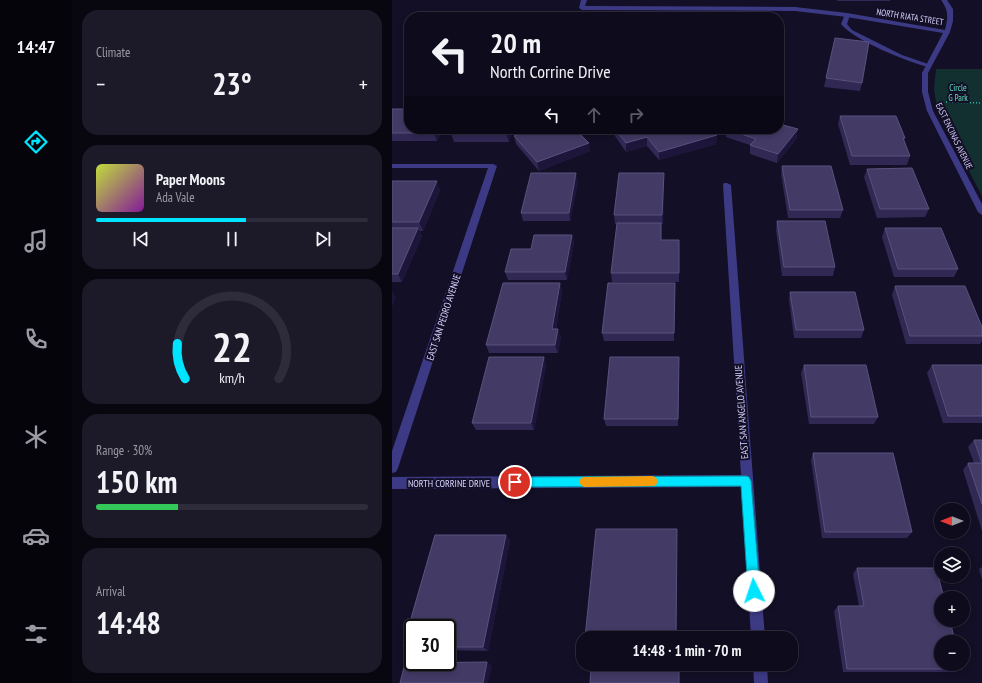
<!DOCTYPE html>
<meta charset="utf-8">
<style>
:root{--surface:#0e0b1c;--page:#1c1929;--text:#f1f3f6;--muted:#9b9ba3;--line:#2e2b3b;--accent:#00e5ff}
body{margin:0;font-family:"PT Sans Narrow",sans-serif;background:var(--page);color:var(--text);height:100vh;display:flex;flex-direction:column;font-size:15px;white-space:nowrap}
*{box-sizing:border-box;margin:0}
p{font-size:13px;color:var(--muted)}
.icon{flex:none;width:22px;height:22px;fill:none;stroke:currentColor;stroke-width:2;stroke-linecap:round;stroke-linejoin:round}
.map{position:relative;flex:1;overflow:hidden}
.sheet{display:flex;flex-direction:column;gap:10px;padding:10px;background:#08060f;width:320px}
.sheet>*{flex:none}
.top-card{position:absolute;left:12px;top:12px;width:380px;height:122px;border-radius:16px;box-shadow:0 2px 6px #0003,0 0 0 1px var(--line);background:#0e0b1c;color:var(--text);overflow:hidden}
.needle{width:26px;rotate:270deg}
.tools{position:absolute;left:542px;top:503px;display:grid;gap:8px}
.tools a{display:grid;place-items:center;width:36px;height:36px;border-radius:50%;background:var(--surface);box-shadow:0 2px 6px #0003,0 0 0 1px var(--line);font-size:20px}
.speed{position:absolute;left:12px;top:619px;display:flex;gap:8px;font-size:20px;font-weight:700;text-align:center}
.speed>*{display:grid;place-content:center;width:52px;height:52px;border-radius:50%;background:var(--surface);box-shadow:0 2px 6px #0003,0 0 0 1px var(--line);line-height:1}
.speed .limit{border:2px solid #111;border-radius:6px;background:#fff;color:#111}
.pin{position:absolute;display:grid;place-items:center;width:34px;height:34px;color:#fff;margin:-17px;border:2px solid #fff;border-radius:50%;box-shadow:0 1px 4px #0007}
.me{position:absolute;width:44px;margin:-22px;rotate:356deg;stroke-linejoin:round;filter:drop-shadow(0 0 3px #0008)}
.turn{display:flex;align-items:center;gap:14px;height:84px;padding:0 20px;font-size:18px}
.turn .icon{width:52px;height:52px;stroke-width:2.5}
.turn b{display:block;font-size:28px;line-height:34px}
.lanes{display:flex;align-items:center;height:38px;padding:0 20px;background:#0003;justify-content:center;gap:20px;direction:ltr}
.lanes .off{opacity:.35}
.big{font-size:30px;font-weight:700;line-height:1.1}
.sheet .card{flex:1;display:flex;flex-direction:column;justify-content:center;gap:6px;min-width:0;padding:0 14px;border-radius:16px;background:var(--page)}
.sheet .dial{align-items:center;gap:0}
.dial svg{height:104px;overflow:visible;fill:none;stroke:var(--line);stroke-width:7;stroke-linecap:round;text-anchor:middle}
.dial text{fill:var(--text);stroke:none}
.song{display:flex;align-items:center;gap:12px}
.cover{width:48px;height:48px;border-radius:6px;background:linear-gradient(135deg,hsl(70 70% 55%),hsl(290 70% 35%))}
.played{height:4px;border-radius:2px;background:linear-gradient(90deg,var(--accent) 55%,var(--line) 55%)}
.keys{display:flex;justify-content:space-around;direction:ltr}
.heat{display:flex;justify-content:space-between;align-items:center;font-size:22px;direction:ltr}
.charge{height:6px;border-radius:3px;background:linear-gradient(90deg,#34c759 30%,var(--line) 0)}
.trip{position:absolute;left:184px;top:631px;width:222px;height:40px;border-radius:16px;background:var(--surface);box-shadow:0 2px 6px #0003,0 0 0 1px var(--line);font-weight:700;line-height:40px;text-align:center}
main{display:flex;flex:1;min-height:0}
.tabs{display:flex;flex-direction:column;width:72px;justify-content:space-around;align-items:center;background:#06040b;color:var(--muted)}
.tabs .icon{width:28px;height:28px}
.tabs .on{color:var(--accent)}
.tabs b{font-size:18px;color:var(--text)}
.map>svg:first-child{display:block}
</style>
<main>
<nav class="tabs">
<b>14:47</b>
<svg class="icon on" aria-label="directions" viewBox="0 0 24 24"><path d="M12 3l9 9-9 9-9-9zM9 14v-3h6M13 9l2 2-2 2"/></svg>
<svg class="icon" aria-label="music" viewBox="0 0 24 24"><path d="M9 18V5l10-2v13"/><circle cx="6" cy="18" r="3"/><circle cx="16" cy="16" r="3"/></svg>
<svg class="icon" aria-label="phone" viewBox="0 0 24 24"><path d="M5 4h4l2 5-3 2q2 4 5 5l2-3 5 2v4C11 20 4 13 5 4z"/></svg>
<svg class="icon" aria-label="climate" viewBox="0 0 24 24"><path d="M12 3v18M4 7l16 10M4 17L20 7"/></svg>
<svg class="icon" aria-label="car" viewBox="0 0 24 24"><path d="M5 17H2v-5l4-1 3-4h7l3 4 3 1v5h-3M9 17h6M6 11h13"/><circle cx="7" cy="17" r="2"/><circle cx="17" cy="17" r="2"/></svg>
<svg class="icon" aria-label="filters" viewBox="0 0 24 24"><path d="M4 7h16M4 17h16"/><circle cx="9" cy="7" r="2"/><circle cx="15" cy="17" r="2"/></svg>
</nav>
<section class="sheet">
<div class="card"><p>Climate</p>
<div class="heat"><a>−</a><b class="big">23°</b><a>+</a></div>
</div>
<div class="card">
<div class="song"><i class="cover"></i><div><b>Paper Moons</b><p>Ada Vale</p></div></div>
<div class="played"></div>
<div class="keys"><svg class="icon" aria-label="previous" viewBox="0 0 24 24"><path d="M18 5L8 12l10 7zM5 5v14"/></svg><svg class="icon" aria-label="pause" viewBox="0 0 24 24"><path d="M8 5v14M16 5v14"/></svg><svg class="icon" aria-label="next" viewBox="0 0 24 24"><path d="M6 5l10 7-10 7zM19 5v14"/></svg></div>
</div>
<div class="card dial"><svg viewBox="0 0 100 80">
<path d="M14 69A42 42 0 1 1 86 69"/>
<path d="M14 69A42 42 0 0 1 8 42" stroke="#00e5ff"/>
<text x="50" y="56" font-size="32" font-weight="700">22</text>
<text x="50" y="72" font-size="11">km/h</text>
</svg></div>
<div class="card"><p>Range · 30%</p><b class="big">150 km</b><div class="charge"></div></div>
<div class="card"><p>Arrival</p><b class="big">14:48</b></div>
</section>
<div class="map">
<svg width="590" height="683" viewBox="0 0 590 683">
<rect width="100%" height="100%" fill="#130f26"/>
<polygon fill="#12302f" points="544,69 590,69 590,196 545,109 542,89"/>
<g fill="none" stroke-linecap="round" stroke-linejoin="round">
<polyline stroke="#2fb8b0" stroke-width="1.5" stroke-dasharray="1 2" stroke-linecap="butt" points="554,102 590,103"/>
<path fill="#3d3a85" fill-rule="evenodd" d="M453,14L458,15L455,24L460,30L510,55L539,65L536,67C514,61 463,41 449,24Z"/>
<g fill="#3d3a85" fill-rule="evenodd">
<path d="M189,0H195L193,6L403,7L455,13L553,30C556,17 557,11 549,0H555L561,9V21L558,32L536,73V92L541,111L590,204V215L586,212L535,111L530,92V73L551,33L455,17L403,11L190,10L187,8Z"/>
<polygon points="0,164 101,164 105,166 6,468 4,472 0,473 0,451 96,168 0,168"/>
<polygon points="332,183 335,183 339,185 373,638 359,638 350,487 0,489 0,477 349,475 331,185"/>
<polygon points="361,664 375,664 376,683 362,683"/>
</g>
</g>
<g fill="#312854">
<rect x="445" y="0" width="53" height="1"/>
<polygon points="434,78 470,83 468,91 432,87"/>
<polygon points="0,109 51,129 45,141 0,141"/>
<polygon points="448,116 513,138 512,141 518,156 515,165 458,165 446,124"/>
<polygon points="61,129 121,129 117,142 62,142 59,134"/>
<polygon points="222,129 247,129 251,134 325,135 324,144 267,160 255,146 234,152 223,136"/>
<polygon points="334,129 405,138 385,163 358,154 358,145 334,137"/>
<polygon points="122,136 198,151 147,171 124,144"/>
<polygon points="390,166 451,210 448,218 396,218 389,174"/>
<polygon points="475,169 537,209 533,217 485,218 472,177"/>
<polygon points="0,181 48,190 31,231 27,231 30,236 10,282 0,282"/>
<polygon points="272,181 271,224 269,224 269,240 287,240 287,282 220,282 219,273 225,224 223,224 222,215"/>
<polygon points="186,182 178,221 131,221 129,213"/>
<polygon points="385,221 443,267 441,276 390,276 384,230"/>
<polygon points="493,228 566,269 562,277 502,277 490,237"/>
<polygon points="180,235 182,243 175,280 116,280 113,272 139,249"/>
<polygon points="168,283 170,291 164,329 169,337 166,353 97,353 94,345"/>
<polygon points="283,283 282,341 212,341 210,333"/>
<polygon points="503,286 590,327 590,341 588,344 514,344 500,295"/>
<polygon points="398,292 472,330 469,338 402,338 397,300"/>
<polygon points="152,357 154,365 142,430 84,430 80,423"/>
<polygon points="287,365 286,426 214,426 212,419"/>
<polygon points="412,365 486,417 482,424 417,424 409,373"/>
<polygon points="540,365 590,365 590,423 551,423 535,373"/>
<polygon points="582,440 590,440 590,531 571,470 576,463 582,463 576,447"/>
<polygon points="421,453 520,532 515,538 430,538 419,460"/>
<polygon points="43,535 114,535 118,541 96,651 55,650 55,628 21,628 21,650 18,650 11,646"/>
<polygon points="590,567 590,579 587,569"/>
<polygon points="465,568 570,669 563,672 451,672 442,611 446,606 467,606 461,574"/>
</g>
<g fill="#1d163a">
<polygon points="44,129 51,129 45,141 42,133"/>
<polygon points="116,129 121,129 117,142 114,134"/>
<polygon points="406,129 405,138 385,163 386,154"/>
<polygon points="325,135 324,144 267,160 267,152"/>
<polygon points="255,137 255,146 234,152 234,143"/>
<polygon points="197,143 198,151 147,171 145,162"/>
<polygon points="184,173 186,182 178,221 177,213"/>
<polygon points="272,173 272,181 271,224 270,215"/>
<polygon points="45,181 48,190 31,231 27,222"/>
<polygon points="26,228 30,236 10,282 6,274"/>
<polygon points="180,235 182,243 175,280 173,272"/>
<polygon points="168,283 170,291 162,337 160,329"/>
<polygon points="0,291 4,298 0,307"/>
<polygon points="166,329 169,337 166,353 163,345"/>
<polygon points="152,357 154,365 142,430 139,423"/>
<polygon points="114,535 118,541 96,651 91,647"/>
<polygon points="95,662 100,666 96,683 91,683"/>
</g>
<g fill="#433a66" stroke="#5a527e">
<polygon points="443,38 477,42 470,83 434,78"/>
<polygon points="0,109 17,109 17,129 44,129 42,133 0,133"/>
<polygon points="448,116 504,116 513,138 511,138 518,156 460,156"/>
<polygon points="387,124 406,129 386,154 358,145 364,139 334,129 387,129"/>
<polygon points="61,129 116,129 114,134 59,134"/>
<polygon points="141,129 183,129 197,143 145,162 122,136"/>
<polygon points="223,129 247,129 251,134 268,129 319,129 325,135 267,152 255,137 234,143"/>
<polygon points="390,166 439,166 451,210 398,210"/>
<polygon points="520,168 537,209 488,209 475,169"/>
<polygon points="139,173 184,173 177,213 129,213"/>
<polygon points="227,173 272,173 270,215 222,215"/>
<polygon points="0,181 45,181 27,222 0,222"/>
<polygon points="385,221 433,221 443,267 392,267"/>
<polygon points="225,223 269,223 269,240 287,240 287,273 219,273"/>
<polygon points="0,228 26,228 6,274 0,274"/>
<polygon points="493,228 549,228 566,269 506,269"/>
<polygon points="142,235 180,235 173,272 113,272 119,249 139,249"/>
<polygon points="111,283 168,283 160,329 166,329 163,345 94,345"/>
<polygon points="216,283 283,283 282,333 210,333"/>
<polygon points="503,286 573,286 590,327 590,336 518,336"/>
<polygon points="398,292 463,292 472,330 404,330"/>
<polygon points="97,357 152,357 139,423 80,423"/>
<polygon points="218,357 287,357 286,419 212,419"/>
<polygon points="412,365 474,365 486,417 419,417"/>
<polygon points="540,365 590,365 590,416 556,416"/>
<polygon points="582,440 590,440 590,504 576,463 590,463"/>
<polygon points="421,453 501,453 520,532 433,532"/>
<polygon points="204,529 285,529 284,638 193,638"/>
<polygon points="43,535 114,535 91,647 55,647 55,628 21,628 21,646 11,646"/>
<polygon points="465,568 544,568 552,598 549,598 549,620 558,620 563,642 549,642 549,664 569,664 570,669 455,669 446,606 472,606"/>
<polygon points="95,662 91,683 8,683 13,663"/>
<polygon points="199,667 287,667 287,683 198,683"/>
</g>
<polygon fill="#00e5ff" stroke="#0095a6" points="354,476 357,477 359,481 368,591 366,595 362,597 358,595 356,591 349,486 123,487 119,486 118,482 119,479 123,477"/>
<polygon fill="#f59e0b" points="261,476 264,478 266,481 264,485 261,486 192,487 189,485 187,482 189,478 192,477"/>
<g text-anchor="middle" stroke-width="4" stroke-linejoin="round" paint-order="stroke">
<g font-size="9" fill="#d9d4ff" stroke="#130f26">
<text transform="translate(518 17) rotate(9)" y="3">NORTH RIATA STREET</text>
<text transform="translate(562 136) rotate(64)" y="3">EAST ENCINAS AVENUE</text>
</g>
<g font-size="9" fill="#5fe0c0" stroke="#130f26">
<text x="566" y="91">Circle<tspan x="566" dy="10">G Park</tspan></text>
</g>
<g font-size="10" fill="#d9d4ff" stroke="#130f26">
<text transform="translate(51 317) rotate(-72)" y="4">EAST SAN PEDRO AVENUE</text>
<text transform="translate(349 412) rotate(-94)" y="4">EAST SAN ANGELO AVENUE</text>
<text x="57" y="487">NORTH CORRINE DRIVE</text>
</g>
</g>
</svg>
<div class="tools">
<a><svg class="needle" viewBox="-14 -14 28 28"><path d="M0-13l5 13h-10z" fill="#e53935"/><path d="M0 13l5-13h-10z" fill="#9b9ba3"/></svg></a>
<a><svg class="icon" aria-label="layers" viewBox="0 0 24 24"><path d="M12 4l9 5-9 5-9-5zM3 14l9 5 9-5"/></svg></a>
<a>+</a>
<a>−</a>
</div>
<div class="speed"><div class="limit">30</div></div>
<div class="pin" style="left:123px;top:482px;background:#d93025"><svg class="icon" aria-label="arrive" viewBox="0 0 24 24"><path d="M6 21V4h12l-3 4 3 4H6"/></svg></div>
<svg class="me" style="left:362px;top:591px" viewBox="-20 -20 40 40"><circle r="19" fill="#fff"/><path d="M0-13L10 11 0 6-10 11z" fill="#00e5ff"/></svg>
<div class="trip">14:48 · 1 min · 70 m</div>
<div class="top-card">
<div class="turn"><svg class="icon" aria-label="left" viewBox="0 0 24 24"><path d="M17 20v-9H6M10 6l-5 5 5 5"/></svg><div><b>20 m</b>North Corrine Drive</div></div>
<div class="lanes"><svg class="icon" aria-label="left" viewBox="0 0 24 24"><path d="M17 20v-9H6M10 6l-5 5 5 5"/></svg><svg class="icon off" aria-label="ahead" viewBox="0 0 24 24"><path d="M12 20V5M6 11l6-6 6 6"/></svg><svg class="icon off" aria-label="right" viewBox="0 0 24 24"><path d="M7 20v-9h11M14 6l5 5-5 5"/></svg></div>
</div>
</div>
</main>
